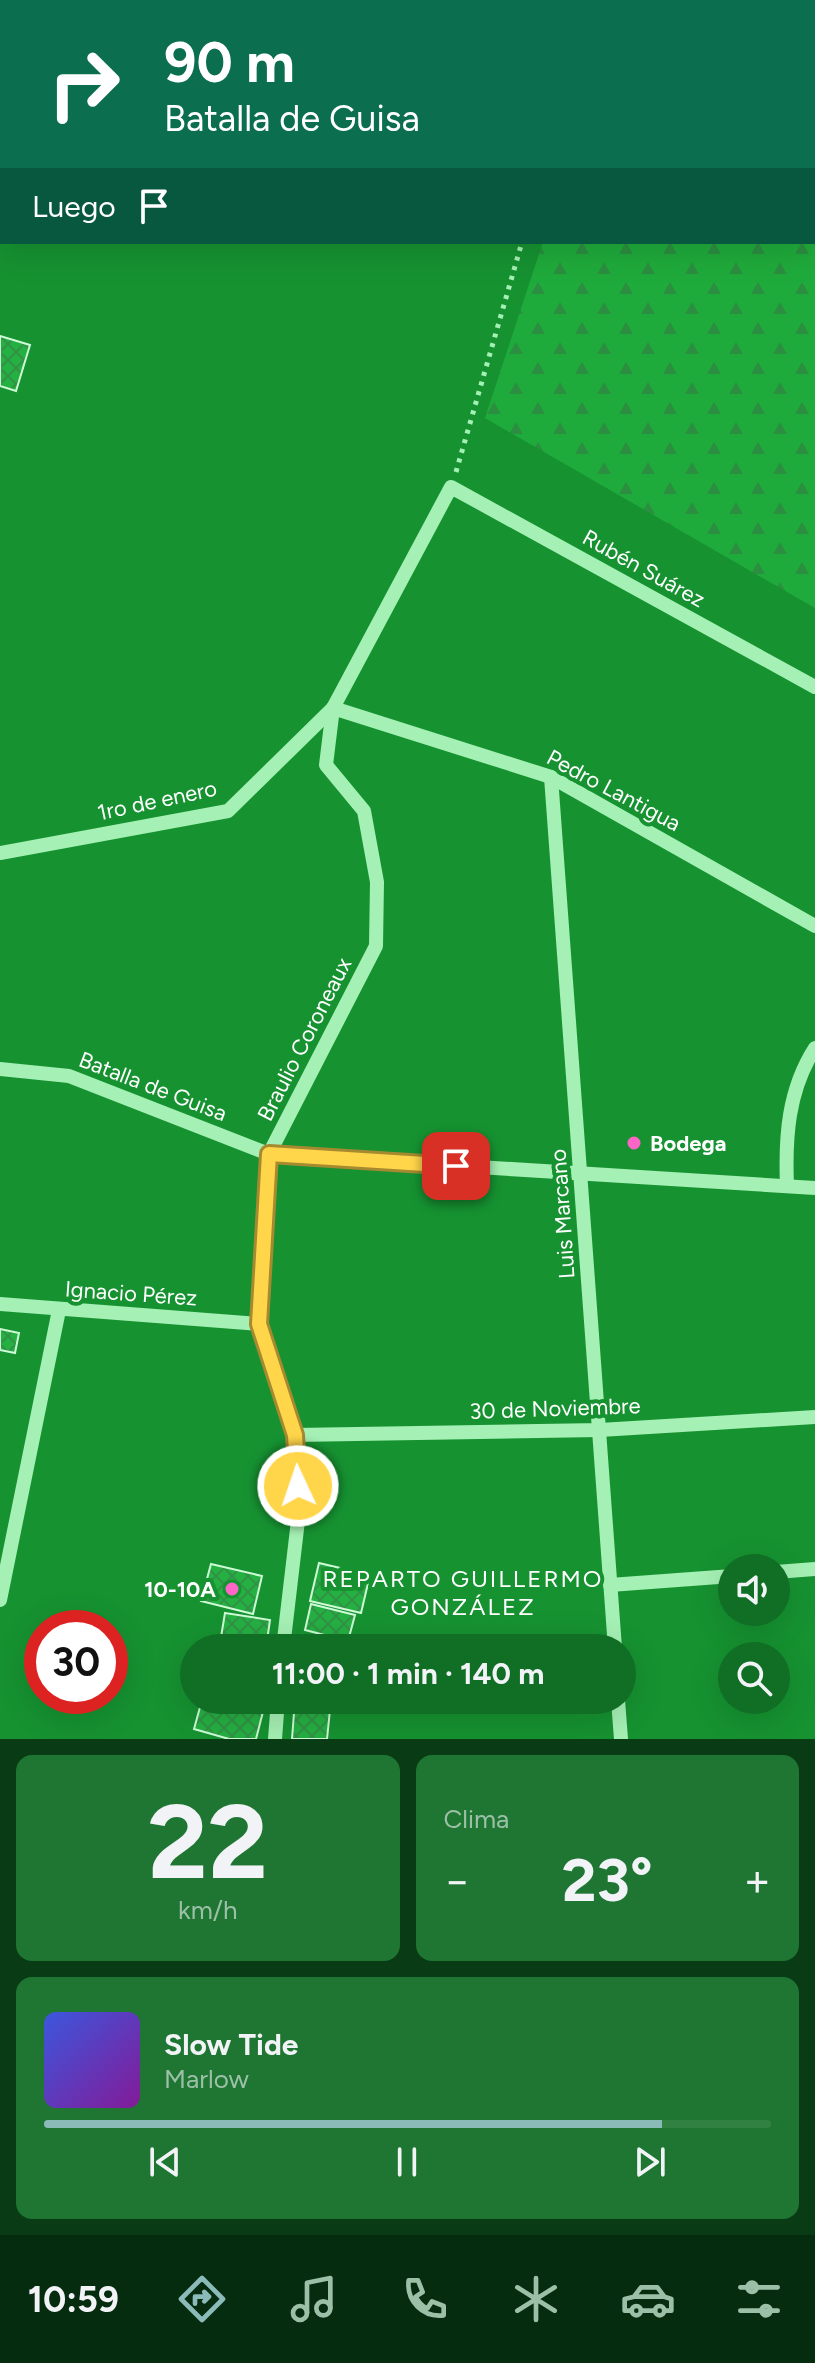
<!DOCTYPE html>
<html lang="es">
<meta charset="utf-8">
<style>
:root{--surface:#106e25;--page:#1e7632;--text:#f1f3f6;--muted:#9cc0a7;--line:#308142;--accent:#8bbbb9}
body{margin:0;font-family:Figtree,sans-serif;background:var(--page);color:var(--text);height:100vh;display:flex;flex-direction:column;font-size:30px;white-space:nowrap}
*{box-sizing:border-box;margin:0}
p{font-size:26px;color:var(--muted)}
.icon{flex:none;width:44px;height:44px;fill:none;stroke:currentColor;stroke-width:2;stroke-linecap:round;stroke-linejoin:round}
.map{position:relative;height:1739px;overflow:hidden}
.side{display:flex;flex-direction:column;gap:16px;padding:16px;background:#093c14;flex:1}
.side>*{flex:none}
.banner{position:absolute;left:0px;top:0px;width:816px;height:244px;box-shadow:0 8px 32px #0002;background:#0b6e4f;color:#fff;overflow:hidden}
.buttons{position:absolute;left:718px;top:1554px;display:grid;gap:16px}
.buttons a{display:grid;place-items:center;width:72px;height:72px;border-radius:50%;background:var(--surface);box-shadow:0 8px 32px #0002;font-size:40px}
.speed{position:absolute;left:24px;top:1610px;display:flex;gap:16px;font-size:40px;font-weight:700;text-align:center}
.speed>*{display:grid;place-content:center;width:104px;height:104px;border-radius:50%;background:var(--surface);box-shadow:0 8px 32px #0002;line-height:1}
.speed .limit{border:12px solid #d22;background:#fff;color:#111}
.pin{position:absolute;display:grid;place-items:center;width:68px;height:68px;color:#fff;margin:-34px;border-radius:16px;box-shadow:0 4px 12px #0006}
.me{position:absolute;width:88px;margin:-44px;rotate:357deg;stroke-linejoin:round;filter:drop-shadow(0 0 6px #0008)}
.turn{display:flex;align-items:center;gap:28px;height:168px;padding:0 32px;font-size:36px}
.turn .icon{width:104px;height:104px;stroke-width:2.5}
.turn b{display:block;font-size:56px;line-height:68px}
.then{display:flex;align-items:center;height:76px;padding:0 32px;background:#0003;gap:16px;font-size:30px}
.big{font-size:60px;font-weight:700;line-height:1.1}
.side .card{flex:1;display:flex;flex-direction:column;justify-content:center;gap:12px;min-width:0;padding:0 28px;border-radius:16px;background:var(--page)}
.side .dial{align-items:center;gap:0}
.dial b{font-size:104px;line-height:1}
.song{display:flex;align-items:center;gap:24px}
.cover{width:96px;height:96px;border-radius:12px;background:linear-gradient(135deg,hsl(230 70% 55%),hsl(290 70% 35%))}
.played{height:8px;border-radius:4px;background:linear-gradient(90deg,var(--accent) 85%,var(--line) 85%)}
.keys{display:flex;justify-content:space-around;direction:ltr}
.heat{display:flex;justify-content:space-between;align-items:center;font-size:44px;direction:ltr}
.side .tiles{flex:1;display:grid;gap:16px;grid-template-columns:1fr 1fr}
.card:last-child{grid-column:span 2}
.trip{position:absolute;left:180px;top:1634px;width:456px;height:80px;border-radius:40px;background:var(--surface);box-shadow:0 8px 32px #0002;font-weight:700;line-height:80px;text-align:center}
.menu{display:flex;height:128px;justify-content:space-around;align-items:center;background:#062c0f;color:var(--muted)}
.menu .icon{width:56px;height:56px}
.menu .selected{color:var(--accent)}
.menu b{font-size:36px;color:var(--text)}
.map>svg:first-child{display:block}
</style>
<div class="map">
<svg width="815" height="1739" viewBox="0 0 815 1739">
<defs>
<pattern id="forest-firs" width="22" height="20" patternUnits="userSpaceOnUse" patternTransform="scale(2)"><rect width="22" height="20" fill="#1fab3b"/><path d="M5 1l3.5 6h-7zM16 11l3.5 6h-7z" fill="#2c8e40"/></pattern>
<pattern id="building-cross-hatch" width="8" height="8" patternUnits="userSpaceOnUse" patternTransform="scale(2)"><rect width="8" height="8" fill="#25b042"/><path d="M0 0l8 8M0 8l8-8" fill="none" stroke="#319245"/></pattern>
</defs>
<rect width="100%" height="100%" fill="#169231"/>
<polygon fill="url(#forest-firs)" points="615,0 815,0 815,608 485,418 543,242 814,242 814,2"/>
<g fill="url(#building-cross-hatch)" stroke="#ccfbd5" stroke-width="2">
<polygon points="0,336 30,345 16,391 0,386"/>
<polygon points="0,1329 19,1333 15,1353 0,1350"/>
<polygon points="319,1563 370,1575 361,1613 310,1601"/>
<polygon points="211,1564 262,1576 253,1614 201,1601"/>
<polygon points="311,1604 355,1615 348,1641 305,1630"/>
<polygon points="225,1613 270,1620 266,1648 220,1643"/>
<polygon points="303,1635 353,1644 353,1648 300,1648"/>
<polygon points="202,1700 266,1700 256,1739 229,1739 194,1729"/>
<polygon points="295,1700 331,1700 327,1739 292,1739"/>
</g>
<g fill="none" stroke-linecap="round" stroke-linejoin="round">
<g stroke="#a5f0b4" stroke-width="5" stroke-dasharray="4 6" stroke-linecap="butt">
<polyline points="601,2 601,0"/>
<polyline points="456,472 522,242"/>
</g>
<g stroke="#a5f0b4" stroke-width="14">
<polyline points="333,708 551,777 815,926"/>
<polyline points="551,777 615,1648"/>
<polyline points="0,853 228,811 333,708"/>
<polyline points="0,1069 69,1076 269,1154 815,1188"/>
<path d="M787,1186C785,1137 788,1090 815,1048"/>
<polyline points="0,1304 259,1324"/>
<polyline points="295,1435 600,1430 815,1417"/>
<polyline points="776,1572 815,1569"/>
<polyline points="610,1585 732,1576"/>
<polyline points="0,1600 59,1310"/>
<polyline points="283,1648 299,1512 295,1435 259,1324 269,1154 376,946 377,882 364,811 326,765 333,708 451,487 815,687"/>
<polyline points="618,1700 621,1739"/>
<polyline points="275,1739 278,1700"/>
</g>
</g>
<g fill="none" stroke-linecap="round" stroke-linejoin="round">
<g stroke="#a68a30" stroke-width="20">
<polyline id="route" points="298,1486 295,1435 259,1324 269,1154 456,1166"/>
</g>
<use href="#route" stroke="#ffd54a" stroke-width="14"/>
</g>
<g fill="#ff64c7" stroke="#169231" stroke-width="3">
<circle cx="634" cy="1143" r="8"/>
<circle cx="232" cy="1589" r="8"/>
</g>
<g text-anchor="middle" stroke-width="8" stroke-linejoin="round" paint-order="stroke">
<g font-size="22" fill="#fff" stroke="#169231">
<text transform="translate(644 568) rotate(29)" y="8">Rubén Suárez</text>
<text transform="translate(614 790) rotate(28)" y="8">Pedro Lantigua</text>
<text transform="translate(157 800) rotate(-12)" y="8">1ro de enero</text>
<text transform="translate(304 1039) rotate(-63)" y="8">Braulio Coroneaux</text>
<text transform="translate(153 1086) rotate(21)" y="8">Batalla de Guisa</text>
<text transform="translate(562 1214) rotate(-94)" y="8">Luis Marcano</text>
<text transform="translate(131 1293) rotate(4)" y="8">Ignacio Pérez</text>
<text transform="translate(555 1408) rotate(-2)" y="8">30 de Noviembre</text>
</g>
<g font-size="22" font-weight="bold" fill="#fff" stroke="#169231" text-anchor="start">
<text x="650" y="1151">Bodega</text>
<text x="216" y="1597" text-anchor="end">10-10A</text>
</g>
<g font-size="24" letter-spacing="2" fill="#fff" stroke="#169231">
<text x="463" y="1587">REPARTO GUILLERMO<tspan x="463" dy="28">GONZÁLEZ</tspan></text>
</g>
</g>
</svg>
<div class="buttons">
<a><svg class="icon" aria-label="sound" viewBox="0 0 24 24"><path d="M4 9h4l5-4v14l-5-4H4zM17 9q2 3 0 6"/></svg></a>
<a><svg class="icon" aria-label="search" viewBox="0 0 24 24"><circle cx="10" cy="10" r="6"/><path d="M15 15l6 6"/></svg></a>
</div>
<div class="speed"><div class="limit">30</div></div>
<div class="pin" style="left:456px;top:1166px;background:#d93025"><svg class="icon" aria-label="arrive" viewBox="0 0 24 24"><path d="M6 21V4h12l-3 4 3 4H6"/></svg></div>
<svg class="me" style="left:298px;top:1486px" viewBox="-20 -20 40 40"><circle r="17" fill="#ffd54a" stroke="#fff" stroke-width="3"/><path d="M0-11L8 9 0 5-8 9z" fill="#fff"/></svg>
<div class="trip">11:00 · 1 min · 140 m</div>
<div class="banner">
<div class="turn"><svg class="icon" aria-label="right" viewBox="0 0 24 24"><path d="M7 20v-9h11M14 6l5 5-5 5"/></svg><div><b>90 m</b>Batalla de Guisa</div></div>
<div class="then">Luego<svg class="icon" aria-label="arrive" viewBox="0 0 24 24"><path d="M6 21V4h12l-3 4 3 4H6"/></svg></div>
</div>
</div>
<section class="side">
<div class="tiles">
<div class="card dial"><b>22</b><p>km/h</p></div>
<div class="card"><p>Clima</p>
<div class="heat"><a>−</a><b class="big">23°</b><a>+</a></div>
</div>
<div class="card">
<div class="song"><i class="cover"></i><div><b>Slow Tide</b><p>Marlow</p></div></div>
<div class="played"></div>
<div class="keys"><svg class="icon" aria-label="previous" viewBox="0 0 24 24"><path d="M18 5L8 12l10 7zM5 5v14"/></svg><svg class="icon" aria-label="pause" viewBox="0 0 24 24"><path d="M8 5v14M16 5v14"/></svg><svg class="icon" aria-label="next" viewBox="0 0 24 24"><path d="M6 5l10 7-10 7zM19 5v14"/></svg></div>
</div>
</div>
</section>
<nav class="menu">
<b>10:59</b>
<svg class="icon selected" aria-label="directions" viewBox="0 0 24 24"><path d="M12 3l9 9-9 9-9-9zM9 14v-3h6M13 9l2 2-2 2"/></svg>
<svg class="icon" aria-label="music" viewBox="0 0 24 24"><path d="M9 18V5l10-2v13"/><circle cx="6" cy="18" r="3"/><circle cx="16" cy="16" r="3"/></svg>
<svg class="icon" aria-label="phone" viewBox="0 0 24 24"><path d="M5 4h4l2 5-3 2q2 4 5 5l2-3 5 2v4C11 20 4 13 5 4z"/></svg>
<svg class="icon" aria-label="climate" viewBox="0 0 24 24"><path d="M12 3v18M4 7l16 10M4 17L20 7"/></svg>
<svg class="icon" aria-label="car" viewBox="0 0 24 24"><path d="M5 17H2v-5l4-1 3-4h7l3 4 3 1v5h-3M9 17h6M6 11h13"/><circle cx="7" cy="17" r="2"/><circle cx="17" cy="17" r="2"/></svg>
<svg class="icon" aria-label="filters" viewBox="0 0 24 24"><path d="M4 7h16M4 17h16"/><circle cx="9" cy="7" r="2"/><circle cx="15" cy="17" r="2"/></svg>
</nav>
